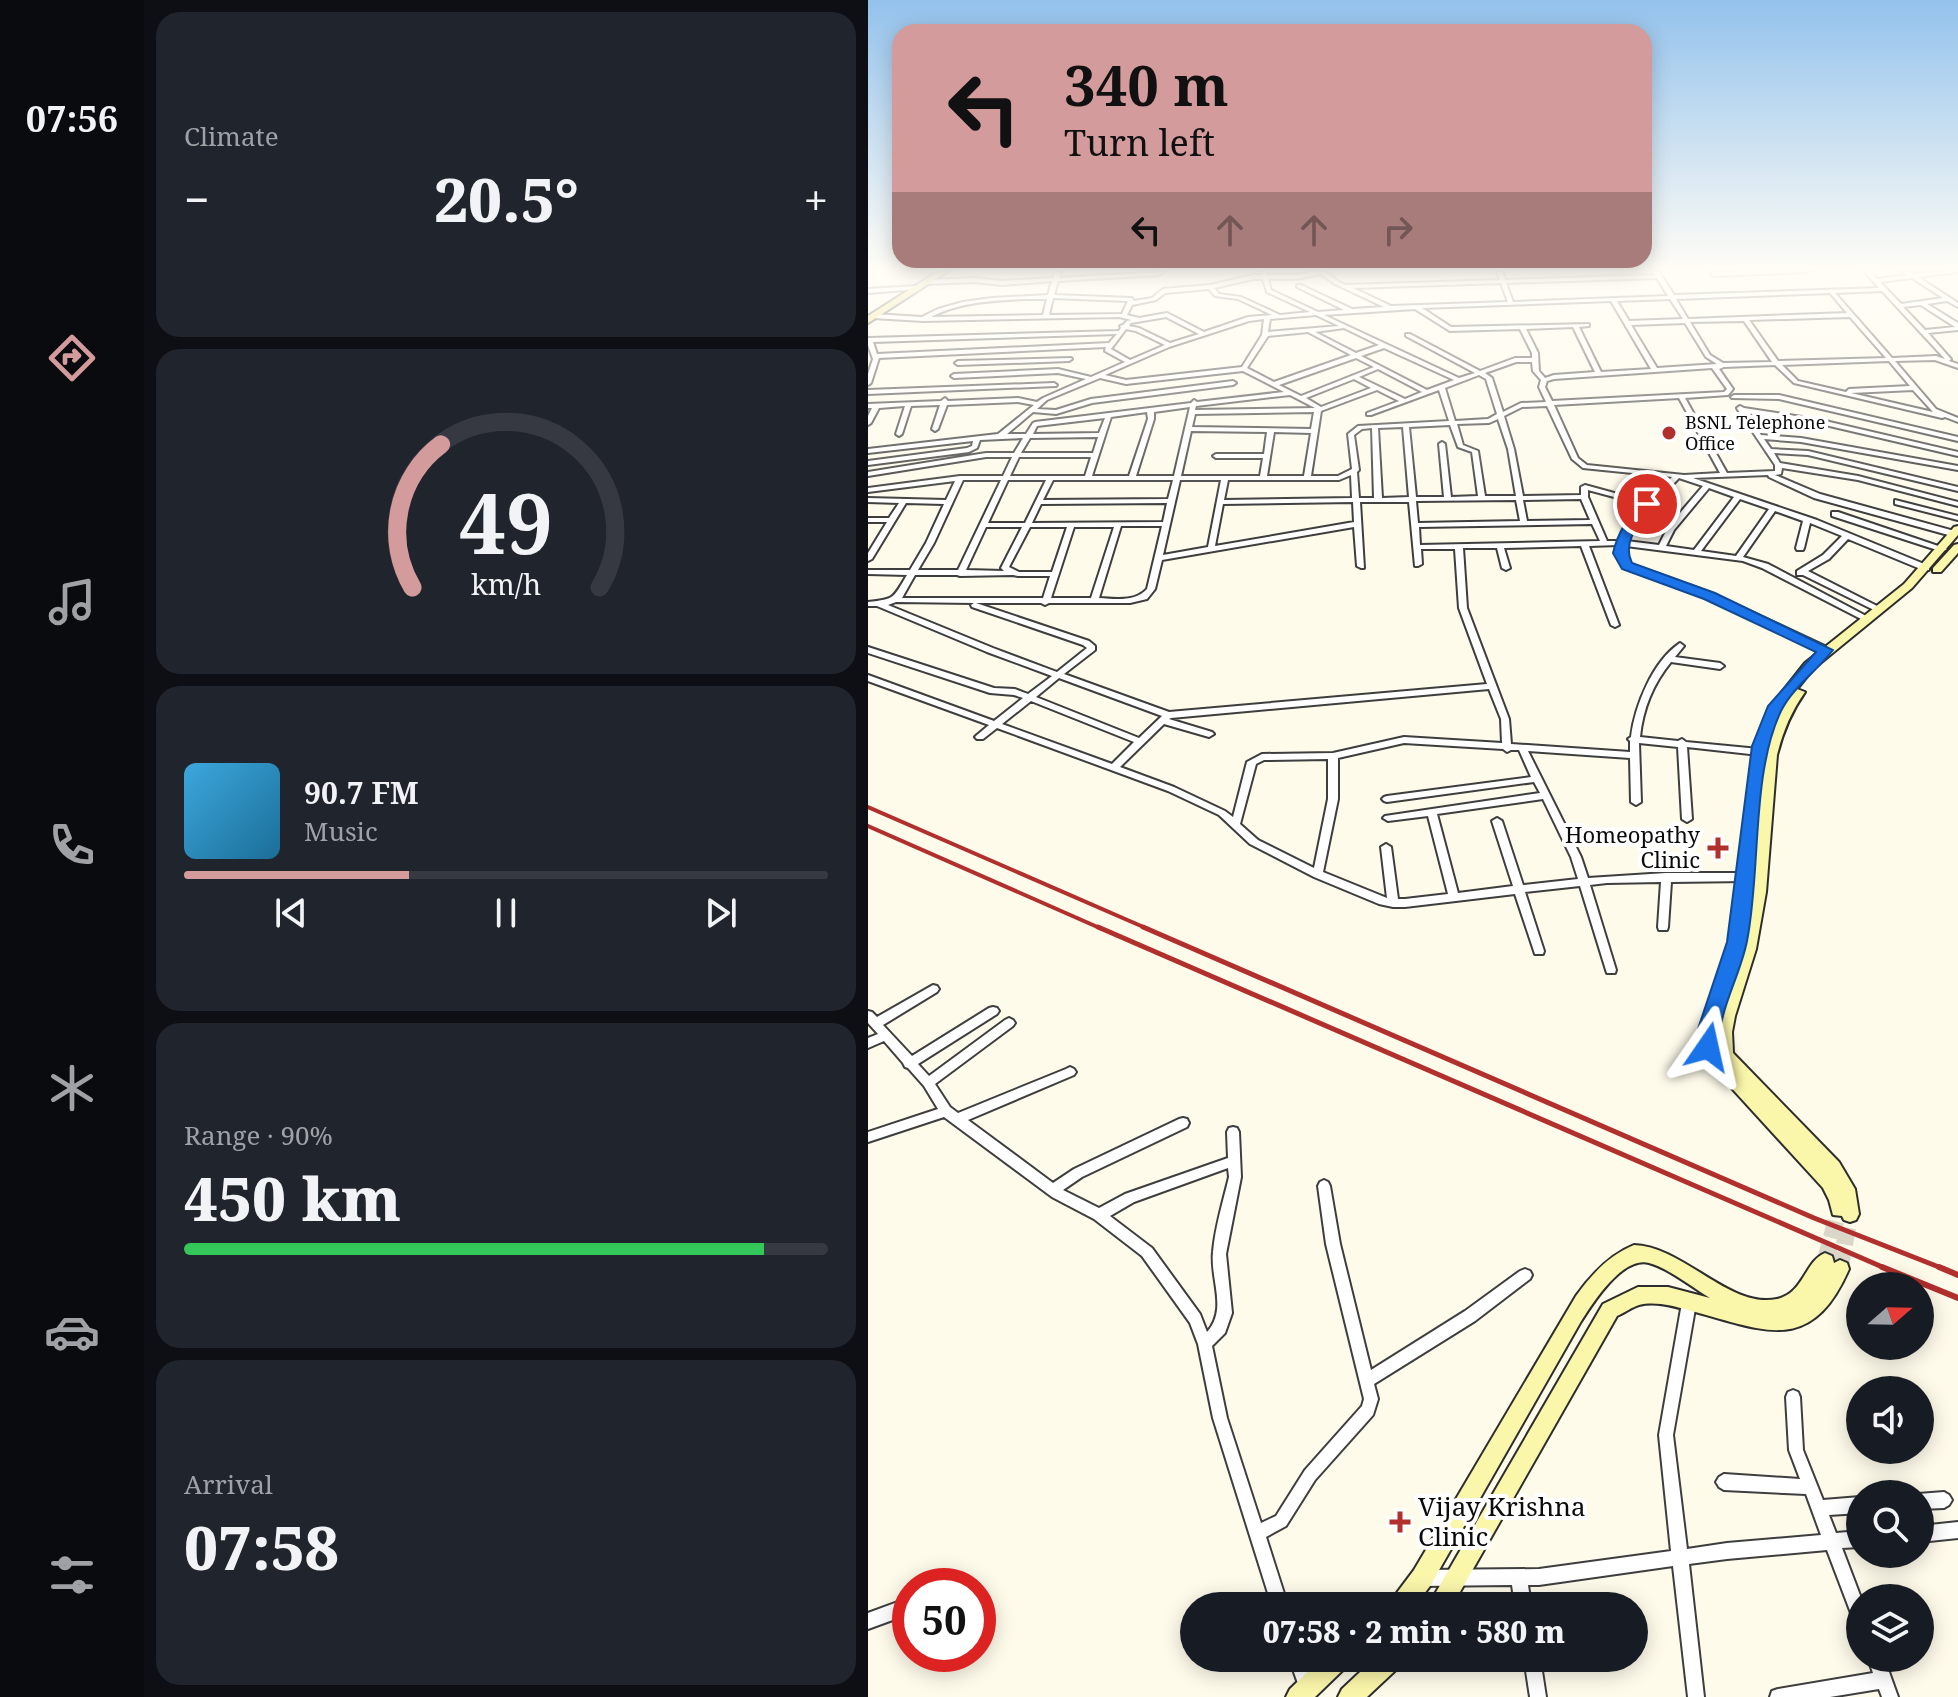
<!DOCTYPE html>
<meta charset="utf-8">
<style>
:root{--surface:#171b24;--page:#20242c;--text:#f1f3f6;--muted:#9ea1a6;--line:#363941;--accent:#d49b9c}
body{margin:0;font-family:"Noto Serif",serif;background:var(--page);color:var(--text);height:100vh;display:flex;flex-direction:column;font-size:30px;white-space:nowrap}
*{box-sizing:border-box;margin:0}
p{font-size:26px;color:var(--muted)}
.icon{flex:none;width:44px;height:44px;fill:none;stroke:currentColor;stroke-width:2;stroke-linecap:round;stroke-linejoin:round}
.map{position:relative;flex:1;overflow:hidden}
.sheet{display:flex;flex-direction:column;gap:12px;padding:12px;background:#0d0f14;width:724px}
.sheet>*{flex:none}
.hud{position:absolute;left:24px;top:24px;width:760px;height:244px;border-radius:24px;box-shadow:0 4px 20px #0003;background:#d49b9c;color:#111;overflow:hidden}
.needle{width:52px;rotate:70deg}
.tools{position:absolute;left:978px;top:1272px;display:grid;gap:16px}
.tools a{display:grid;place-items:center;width:88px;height:88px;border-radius:50%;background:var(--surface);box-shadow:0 4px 20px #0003;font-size:40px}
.speed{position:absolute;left:24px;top:1568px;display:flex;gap:16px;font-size:40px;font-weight:700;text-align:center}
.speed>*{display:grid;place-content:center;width:104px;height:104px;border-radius:50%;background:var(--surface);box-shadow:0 4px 20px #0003;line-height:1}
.speed .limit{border:12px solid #d22;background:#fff;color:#111}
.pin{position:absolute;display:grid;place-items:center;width:68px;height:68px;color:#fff;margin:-34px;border:4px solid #fff;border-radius:50%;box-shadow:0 2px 8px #0007}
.me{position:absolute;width:88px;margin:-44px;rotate:11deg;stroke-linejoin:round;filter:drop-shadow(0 0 6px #0008)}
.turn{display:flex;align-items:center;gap:28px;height:168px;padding:0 40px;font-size:36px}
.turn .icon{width:104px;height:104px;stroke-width:2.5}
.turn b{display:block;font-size:56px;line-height:68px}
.lanes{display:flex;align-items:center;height:76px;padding:0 40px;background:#0003;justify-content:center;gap:40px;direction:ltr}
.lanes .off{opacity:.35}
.big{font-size:60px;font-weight:800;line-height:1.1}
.sheet .card{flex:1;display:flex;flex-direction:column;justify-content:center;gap:12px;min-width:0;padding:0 28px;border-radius:24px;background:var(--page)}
.sheet .dial{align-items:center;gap:0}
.dial svg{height:208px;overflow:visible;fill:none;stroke:var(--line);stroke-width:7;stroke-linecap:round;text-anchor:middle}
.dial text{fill:var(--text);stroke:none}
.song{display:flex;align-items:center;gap:24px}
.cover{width:96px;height:96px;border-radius:12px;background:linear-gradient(135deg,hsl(200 70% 55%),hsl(200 70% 35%))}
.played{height:8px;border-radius:4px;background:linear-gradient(90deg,var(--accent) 35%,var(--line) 35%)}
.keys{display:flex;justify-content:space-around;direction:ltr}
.heat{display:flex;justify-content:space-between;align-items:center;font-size:44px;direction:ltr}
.charge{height:12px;border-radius:6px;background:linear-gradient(90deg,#34c759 90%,var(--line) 0)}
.trip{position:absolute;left:312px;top:1592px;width:468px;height:80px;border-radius:40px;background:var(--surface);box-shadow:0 4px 20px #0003;font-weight:800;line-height:80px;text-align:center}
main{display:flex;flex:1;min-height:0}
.menu{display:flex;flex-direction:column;width:144px;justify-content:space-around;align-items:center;background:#090b0e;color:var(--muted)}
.menu .icon{width:56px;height:56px}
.menu .current{color:var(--accent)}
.menu b{font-size:36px;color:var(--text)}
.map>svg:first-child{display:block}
</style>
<main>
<nav class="menu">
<b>07:56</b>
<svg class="icon current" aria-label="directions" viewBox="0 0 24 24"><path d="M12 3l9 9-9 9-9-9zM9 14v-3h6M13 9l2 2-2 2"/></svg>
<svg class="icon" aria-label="music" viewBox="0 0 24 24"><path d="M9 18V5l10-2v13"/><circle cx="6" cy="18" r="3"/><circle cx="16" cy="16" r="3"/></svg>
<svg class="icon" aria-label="phone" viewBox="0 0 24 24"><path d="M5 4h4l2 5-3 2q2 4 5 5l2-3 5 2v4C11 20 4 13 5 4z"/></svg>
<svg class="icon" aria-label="climate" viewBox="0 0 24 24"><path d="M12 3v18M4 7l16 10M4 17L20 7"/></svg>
<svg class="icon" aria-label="car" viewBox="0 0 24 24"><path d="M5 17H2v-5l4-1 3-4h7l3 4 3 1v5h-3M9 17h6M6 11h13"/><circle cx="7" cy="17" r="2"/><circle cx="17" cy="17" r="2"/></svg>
<svg class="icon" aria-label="filters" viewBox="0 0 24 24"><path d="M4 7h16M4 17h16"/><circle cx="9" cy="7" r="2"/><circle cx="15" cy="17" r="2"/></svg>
</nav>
<section class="sheet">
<div class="card"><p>Climate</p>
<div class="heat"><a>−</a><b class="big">20.5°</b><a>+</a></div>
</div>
<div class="card dial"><svg viewBox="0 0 100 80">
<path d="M14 69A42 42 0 1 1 86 69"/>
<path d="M14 69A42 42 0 0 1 25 14" stroke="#d49b9c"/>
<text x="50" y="56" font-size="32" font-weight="700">49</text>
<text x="50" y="72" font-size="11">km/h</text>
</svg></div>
<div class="card">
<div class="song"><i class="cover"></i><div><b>90.7 FM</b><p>Music</p></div></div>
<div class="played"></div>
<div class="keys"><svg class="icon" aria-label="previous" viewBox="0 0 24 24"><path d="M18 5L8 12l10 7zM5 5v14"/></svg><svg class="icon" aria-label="pause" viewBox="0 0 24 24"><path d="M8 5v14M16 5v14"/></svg><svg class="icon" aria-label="next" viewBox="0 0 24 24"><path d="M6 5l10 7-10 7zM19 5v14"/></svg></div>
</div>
<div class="card"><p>Range · 90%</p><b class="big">450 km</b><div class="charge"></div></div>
<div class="card"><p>Arrival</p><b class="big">07:58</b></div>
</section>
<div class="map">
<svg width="1090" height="1697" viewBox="0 0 1090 1697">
<rect width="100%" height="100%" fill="#fefbeb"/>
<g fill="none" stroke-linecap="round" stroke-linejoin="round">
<g stroke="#dad7c9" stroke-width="17" stroke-dasharray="17 8" stroke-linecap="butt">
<polyline points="957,1262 971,1209"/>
<polyline points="972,1269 982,1214"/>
</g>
<g stroke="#3e3e3e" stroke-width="4">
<g id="street">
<path d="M187,270H193L191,278L293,272L294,273L291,275L190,281L186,295L264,298L266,301L284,298L295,289L342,285L385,275H394L392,270H398L399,275H428L455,270L471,282L478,285L632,280L628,270H634L637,280L787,275L784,270H790L806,295L1011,288L995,270H1001L1009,279L1039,275L1032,270H1038L1046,274L1090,270V272L1050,277L1090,303V307L1079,301L1059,304L1090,323V330L1060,333L1082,358L1083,359L1081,361L1090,364V368L1067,360L1027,361L1068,409L1090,418V422L1077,417L1074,418L926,383L907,365L856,367L851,369L865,389L860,395L817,398L859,473L907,471V465L870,410L869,408L872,406L876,408L953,420L1090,452V456L953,424L878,413L893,435L933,438L1090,466V470L933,442L896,439L903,449L940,451L1090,487V491L940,455L906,453L912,463L990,476L1090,502V506L990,480L914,468L913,474L907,475L952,494L1090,532V535L1084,536L946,498L901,477L900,475L825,478L949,520L1061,566V570H1055L980,539L961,559L940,571L1015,609L1014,611H1008L935,575H929V571L955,555L974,536L942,523L936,548L935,550H929L928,548L935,521L907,511L875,557L900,564L1000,617V621H997L894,568L875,561L758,546L756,553L762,564L845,594L961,648V652L958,653L839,598L756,568L748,553L751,545L721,546L751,625L747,627L743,625L713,546L636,548L642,568L638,570L634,568L629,548H595L599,608L641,719L643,744L762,752V741L760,739L763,737C767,705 785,661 812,643L816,646L807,657L852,663L856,666L852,669L803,662C785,684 775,708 772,737L810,741L814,739L818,742L891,749L896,752L891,755L819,747L824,819L819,822L814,819L810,747L771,743L773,802L768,805L763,802L762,758L660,751L713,857L720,878L798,873H879L884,877L879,881L803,882L800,927L799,930H791L790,927L793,882L739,883L722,885L748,970L747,973H739L738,970L712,886L657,892L676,951L675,954H667L647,894L537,907H525L511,904L446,877L382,844L351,815L300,791L129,728L115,739H109L107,737L109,735L121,725L0,681V675L126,721L155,698L146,695L122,693L0,653V647L126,688L147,689L160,694L184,676L119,652L9,606H0V602C28,599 25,598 39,575L0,574V570H42L58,543L76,504L38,503L4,559L0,561V553L19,522H0V518H21L31,503L0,502V498L78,500L87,481L0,492V488L92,476H135L144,457H118L0,476V472L118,453H146L155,438L112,440L109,448L101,452L0,465V461L99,448L104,446L105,441L0,453V449L130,434L166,405L150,402L79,405L70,429L67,431L64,429L72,405L43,406L34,434L31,436L28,434L37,406L11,408L3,423L0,425V416L4,408H0V404L73,401L77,398L80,401L150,398L169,402L175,398L218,379L190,373L86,378L83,376L86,374L190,369L223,377L257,362L237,351L238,347L11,358L3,383L0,385V374L5,359L0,345V338L251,331L253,328L252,326L255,325L259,321L264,320L251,317L55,321L5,318L2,316L5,314L54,317L70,309L95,302L124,298L180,295L184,281L134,285L106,282L58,284L55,282L58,280L106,278L134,281L185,278ZM453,274L467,284L516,307L484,309L433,285H429V287L476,310L450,312L403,290L400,279H428ZM789,278L800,296L645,302L638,283ZM1044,278L1075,298L1033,304L1012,282ZM385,279H395L399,292L442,312L412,315L373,297L351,294L346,288ZM633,283L640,302L523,306L485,288ZM341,289L347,296L370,299L404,315L380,317L336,332L299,313L271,318L259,315L264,305L288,300L297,293ZM1014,291L1077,359L1068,356L1024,358L967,293ZM962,293L979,313L820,319L808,299ZM185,298L260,301L254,314L181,315ZM155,299H179L175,315L63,317C91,302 124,301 155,299ZM802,299L815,319L761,321L749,301ZM743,301L783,369L733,372L711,327L721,326V324L583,327L554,308ZM1053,305L1087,327L1057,330L1035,307ZM547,309L582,331L652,329L664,353V358H647L612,371L542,334H538V336L607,373L591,378L456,315ZM448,315L471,326L400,332L402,319ZM298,317L331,334L302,343L271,328L261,326L263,323ZM982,317L1018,358L910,361L881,320ZM396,319L394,335L374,367L258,380L237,375L301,347L381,321ZM876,321L904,362L855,363L842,355L822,322ZM817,323L838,357L849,364L789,368L763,325ZM705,327L727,372L686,375L677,378L671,371L670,353L658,329ZM476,328L511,345L488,353L447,332ZM258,329L268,331L297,345L262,360L243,349ZM440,332L483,355L406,382L379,368L400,336ZM249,334L241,343L9,354L5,342ZM516,348L586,380L559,390L493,356ZM488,358L506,367L433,396L411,385ZM1021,361L1042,386L981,389L978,392L930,381L914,365ZM648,362H664L665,371L673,380L671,387L678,402L653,403L635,412L624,378L617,373ZM844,368L859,389L856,392L684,401L677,387L679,381L686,379ZM510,369L554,392L537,399L491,377ZM375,371L416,392L329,402L326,400L323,403L167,422L165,423L158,434H139L165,412L188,414L224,403L365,385L368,383L365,381L223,399L188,410L169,409L179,400L232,378L258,384ZM611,375L618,379L629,414L620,419L587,421L577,388ZM486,379L503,388L453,407L438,398ZM509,390L531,401L499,413V415H503L571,390L581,421L490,426L480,434L484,469L470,476H443L453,411ZM1045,390L1065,412L983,393ZM422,395L447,408L327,410L328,406ZM811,398L852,473L816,475L719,465L710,458L686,405ZM679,406L704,459L715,468L804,477L779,502L717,485L713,487V495L655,496L646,449L636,416L654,407ZM322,407L306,476H268L286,419V412ZM279,412L280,419L261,476H224L243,417ZM446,412L443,429L324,427L327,414ZM237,418L231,433L165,434L169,426ZM630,419L640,449L648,496H617L610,451L595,445L589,424L621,423ZM582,425L590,447L604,452L610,496L583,497L577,444L574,442L571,444L576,497H548L541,427ZM535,427L541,497L514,498L510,428ZM504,428L506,498H491L489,472L491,470L486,435L494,429ZM323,431L399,432L396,454H348L345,456L348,458H395L392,476H313ZM406,432L443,433L436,476H399ZM230,437L225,453H153L162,438ZM151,457H223L217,476H142ZM483,475L484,498L356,500L360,480H471ZM811,478L835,486L800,527L791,545L759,541C771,515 792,498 811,478ZM95,480H133L90,570H50L66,543ZM140,480H178L157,523H120ZM185,480H305L300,499L175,500ZM312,480H353L340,547L295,555ZM841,488L866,497L826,550L798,546L806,530ZM720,490L776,505L764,520L752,541H739L720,497ZM713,499L722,520L659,521L655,500ZM872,499L901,509L868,556L833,551ZM648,500L652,521L550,523L548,501ZM485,502L486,522L347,546L355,504ZM492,502H541L547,566H550L554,564L553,549H587L591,608L619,684L301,712L196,674L227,650V646L221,641L108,603H173L177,605L181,603H262L279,599L287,589L294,560L486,527L489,566L493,568H496ZM299,503L295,522L164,523L173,504ZM724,524L732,541L552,545L551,527ZM253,526H294L279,589C267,602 248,599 231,598ZM118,527H154L133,568L136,571L98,570ZM162,527H199L184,572H151L141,567ZM206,527H246L223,598H183ZM47,575H89L92,576L145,575L150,576H182L175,598H34ZM28,602L106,603L103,605L104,607L215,645L219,648L189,672L125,648L20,605ZM191,678L294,716L271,738L168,697ZM621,689L633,719L634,743L536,737L465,753L394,754L379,762L365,817L357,811L306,787L252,767L296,724L341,737L346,734L344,732L301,719L303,718ZM163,701L266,742L244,764L134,724ZM536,743L635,749L639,752L643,750H651L663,777L519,796L516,797L514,799L516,801L519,802L666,782L672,793L517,816L515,818L520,821L560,816L580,894L537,899H530L523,847L518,844L513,847L519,898L455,872L470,799V758ZM460,759V799L446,868L390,840L372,824L388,764L396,760ZM675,799L703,857L710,879L655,885L634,821L629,818L624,821L645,886L590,893L569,814Z"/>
<polygon points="906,270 942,270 939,272 846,276 843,274 846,272"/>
<polygon points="49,286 52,288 51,289 0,293 0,289"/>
<polygon points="203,358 204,359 201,361 90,365 87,363 90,361"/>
<polygon points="186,383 189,385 188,386 0,394 0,390"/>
<polygon points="866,395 911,395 1090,437 1090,441 911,399 864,398 863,397"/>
<polygon points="1027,500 1090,516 1090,520 1027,504"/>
<polygon points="964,512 970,512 1079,549 1075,551 1072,551 964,516"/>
<path d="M65,985L69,986L71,989L69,992L15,1025L44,1056L121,1008L125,1007L129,1008L131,1011L129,1014L50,1064L61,1076L137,1020L141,1018L145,1020L147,1023L145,1026L67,1084L82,1107L90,1113L198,1069L202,1067L206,1069L208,1072L206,1075L100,1120L185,1183L206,1169L311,1119L315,1118L319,1119L321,1123L319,1127L214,1177L195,1190L231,1208L257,1194L360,1158L359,1132L361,1128L365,1127L369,1128L371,1132L373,1177L358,1254L364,1313L357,1333L344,1346L359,1418L393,1523L408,1516L437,1470L494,1406L496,1399L458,1244L450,1186L452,1182L456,1180L460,1182L462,1186L472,1244L503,1370L597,1311L652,1271L657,1269L662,1271L664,1275L662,1279L607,1321L506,1384L510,1399L505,1415L447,1480L418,1526L398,1537L420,1606H404L345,1418L330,1344L322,1323L274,1256L226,1219L184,1197L76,1117L0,1142V1132L70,1109L56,1086L40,1068L37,1067L35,1063L16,1041L0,1048V1038L10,1034L0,1023V1011L4,1012L9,1017ZM360,1168L361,1177C355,1202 347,1227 345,1252C342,1280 360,1309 339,1332L332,1314L284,1248L242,1216L266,1202Z"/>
<polygon points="821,1297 826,1298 828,1303 805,1435 819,1549 859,1543 953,1535 938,1494 856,1490 851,1487 848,1482 851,1477 856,1474 932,1479 921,1450 918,1397 920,1392 925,1390 930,1392 932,1397 935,1450 955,1500 992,1497 992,1513 961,1515 968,1533 992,1531 992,1547 974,1548 993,1598 992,1598 992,1623 986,1621 959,1550 859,1559 821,1564 836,1697 820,1697 805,1566 671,1585 660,1585 663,1606 647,1606 644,1585 554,1586 548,1584 546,1578 548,1572 554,1570 671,1569 803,1551 791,1435 814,1303 816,1298"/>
<polygon points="1076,1492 1081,1495 1084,1500 1081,1505 1076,1508 1052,1509 1052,1494 1050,1494"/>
<polygon points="1090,1522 1090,1538 1052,1542 1052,1526"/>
<polygon points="35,1600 41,1602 42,1605 41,1614 0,1629 0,1613"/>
<polygon points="421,1658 437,1658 447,1686 445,1692 439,1694 433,1692"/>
<polygon points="656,1658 672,1658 678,1697 662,1697"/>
<polygon points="1000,1658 1016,1658 1030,1697 1014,1697 1011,1689 962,1697 902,1697 904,1691 910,1689 1005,1673"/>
</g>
</g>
<g stroke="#2d2d2d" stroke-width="4">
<g id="secondary">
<path d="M1090,526V535L1044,588L945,669L929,689L937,692C923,712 915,731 909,755L898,892L888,949L867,1016L864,1032L865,1053L971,1162L987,1189L991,1214L988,1220L982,1222L976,1220L974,1216L965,1215L961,1200L955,1188L838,1060L830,1040L861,942L885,752L900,710L937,663L1036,584L1086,527ZM889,831L886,876L880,915Z"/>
<polygon points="1090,544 1090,553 1073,572 1065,572 1065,568 1086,545"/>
<path d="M766,1245C815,1246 861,1309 909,1299C936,1293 937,1261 957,1253L964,1256L966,1263L972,1260L979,1263L981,1269C942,1358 894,1329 820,1310C805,1306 787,1301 771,1305C764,1307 756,1313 749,1316L584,1606H560L735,1304L770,1287H800L842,1298C825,1288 800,1268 781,1263C754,1256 724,1304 712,1323L562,1586L547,1606H522L525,1598L546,1570L708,1296C723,1275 741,1255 766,1245Z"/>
<polygon points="454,1658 483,1658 479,1666 447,1697 418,1697 422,1689"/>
<polygon points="507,1658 536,1658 532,1666 499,1697 470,1697 474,1689"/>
</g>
</g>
<g stroke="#1c1c1c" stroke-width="4">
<polygon id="primary" points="72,270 82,270 0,323 0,316"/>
</g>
<use href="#street" fill="#fff" fill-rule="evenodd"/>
<use href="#secondary" fill="#faf6aa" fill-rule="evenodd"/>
<use href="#primary" fill="#f0d769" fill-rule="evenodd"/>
<g stroke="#b12f2d" stroke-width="4">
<polyline points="0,807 280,929"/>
<polyline points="0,826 234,929"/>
</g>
<g stroke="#b12f2d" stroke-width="5">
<polyline points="230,927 1019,1269"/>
<polyline points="275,927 946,1218 1076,1269"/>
</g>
<g stroke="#b12f2d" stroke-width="6">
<polyline points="1014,1267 1090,1298"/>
<polyline points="1071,1267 1090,1275"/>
</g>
</g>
<linearGradient id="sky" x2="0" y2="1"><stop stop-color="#93c2ec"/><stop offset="0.53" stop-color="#fffdf6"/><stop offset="1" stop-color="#fffdf6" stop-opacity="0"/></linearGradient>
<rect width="1090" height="507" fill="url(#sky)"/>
<path fill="#1a73e8" stroke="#114b97" stroke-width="2" d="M775,501L786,504C773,521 753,541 764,563L847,593L965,650C949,671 925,687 913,711C883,774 893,871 879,941C872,977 850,1010 851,1047L840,1055L829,1047L830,1029L859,942L884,746L900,706L948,652L836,599L754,569L745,553C750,532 760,517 775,501Z"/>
<g fill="#b12f2d" stroke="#fff" stroke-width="3">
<circle cx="801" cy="433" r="8"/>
<path d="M846 836h8v8h8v8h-8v8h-8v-8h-8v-8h8z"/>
<path d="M528 1510h8v8h8v8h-8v8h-8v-8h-8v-8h8z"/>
</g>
<g text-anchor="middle" stroke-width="8" stroke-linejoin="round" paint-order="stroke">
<g font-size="18" fill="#0b0b0b" stroke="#fff" text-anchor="start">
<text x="817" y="429">BSNL Telephone<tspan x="817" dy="21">Office</tspan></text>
</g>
<g font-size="22" fill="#0b0b0b" stroke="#fff" text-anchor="end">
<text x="832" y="843">Homeopathy<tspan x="832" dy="25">Clinic</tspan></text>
</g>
<g font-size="26" fill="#0b0b0b" stroke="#fff" text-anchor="start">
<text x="550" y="1516">Vijay Krishna<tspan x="550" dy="30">Clinic</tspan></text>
</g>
</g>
</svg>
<div class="tools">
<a><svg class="needle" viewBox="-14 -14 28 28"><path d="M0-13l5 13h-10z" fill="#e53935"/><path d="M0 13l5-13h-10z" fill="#9ea1a6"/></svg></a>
<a><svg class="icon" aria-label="sound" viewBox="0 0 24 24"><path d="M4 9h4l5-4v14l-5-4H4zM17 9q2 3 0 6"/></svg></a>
<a><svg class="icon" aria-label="search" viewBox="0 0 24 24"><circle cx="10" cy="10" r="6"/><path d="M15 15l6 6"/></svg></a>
<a><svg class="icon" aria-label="layers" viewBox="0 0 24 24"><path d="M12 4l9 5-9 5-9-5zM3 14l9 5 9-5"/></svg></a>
</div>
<div class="speed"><div class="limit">50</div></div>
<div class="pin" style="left:779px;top:504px;background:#d93025"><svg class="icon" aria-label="arrive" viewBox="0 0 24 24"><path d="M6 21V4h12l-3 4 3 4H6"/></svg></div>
<svg class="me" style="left:840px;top:1047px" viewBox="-20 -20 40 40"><path d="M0-17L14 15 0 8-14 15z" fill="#1a73e8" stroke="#fff" stroke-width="4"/></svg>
<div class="trip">07:58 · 2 min · 580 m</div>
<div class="hud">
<div class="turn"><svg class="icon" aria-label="left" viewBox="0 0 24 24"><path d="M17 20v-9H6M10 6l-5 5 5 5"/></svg><div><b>340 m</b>Turn left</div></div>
<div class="lanes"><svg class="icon" aria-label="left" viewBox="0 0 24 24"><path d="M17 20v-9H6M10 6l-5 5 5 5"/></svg><svg class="icon off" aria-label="ahead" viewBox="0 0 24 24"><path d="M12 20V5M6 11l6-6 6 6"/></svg><svg class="icon off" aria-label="ahead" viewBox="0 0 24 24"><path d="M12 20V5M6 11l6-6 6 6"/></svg><svg class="icon off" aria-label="right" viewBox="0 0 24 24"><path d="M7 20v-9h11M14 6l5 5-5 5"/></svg></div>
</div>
</div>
</main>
